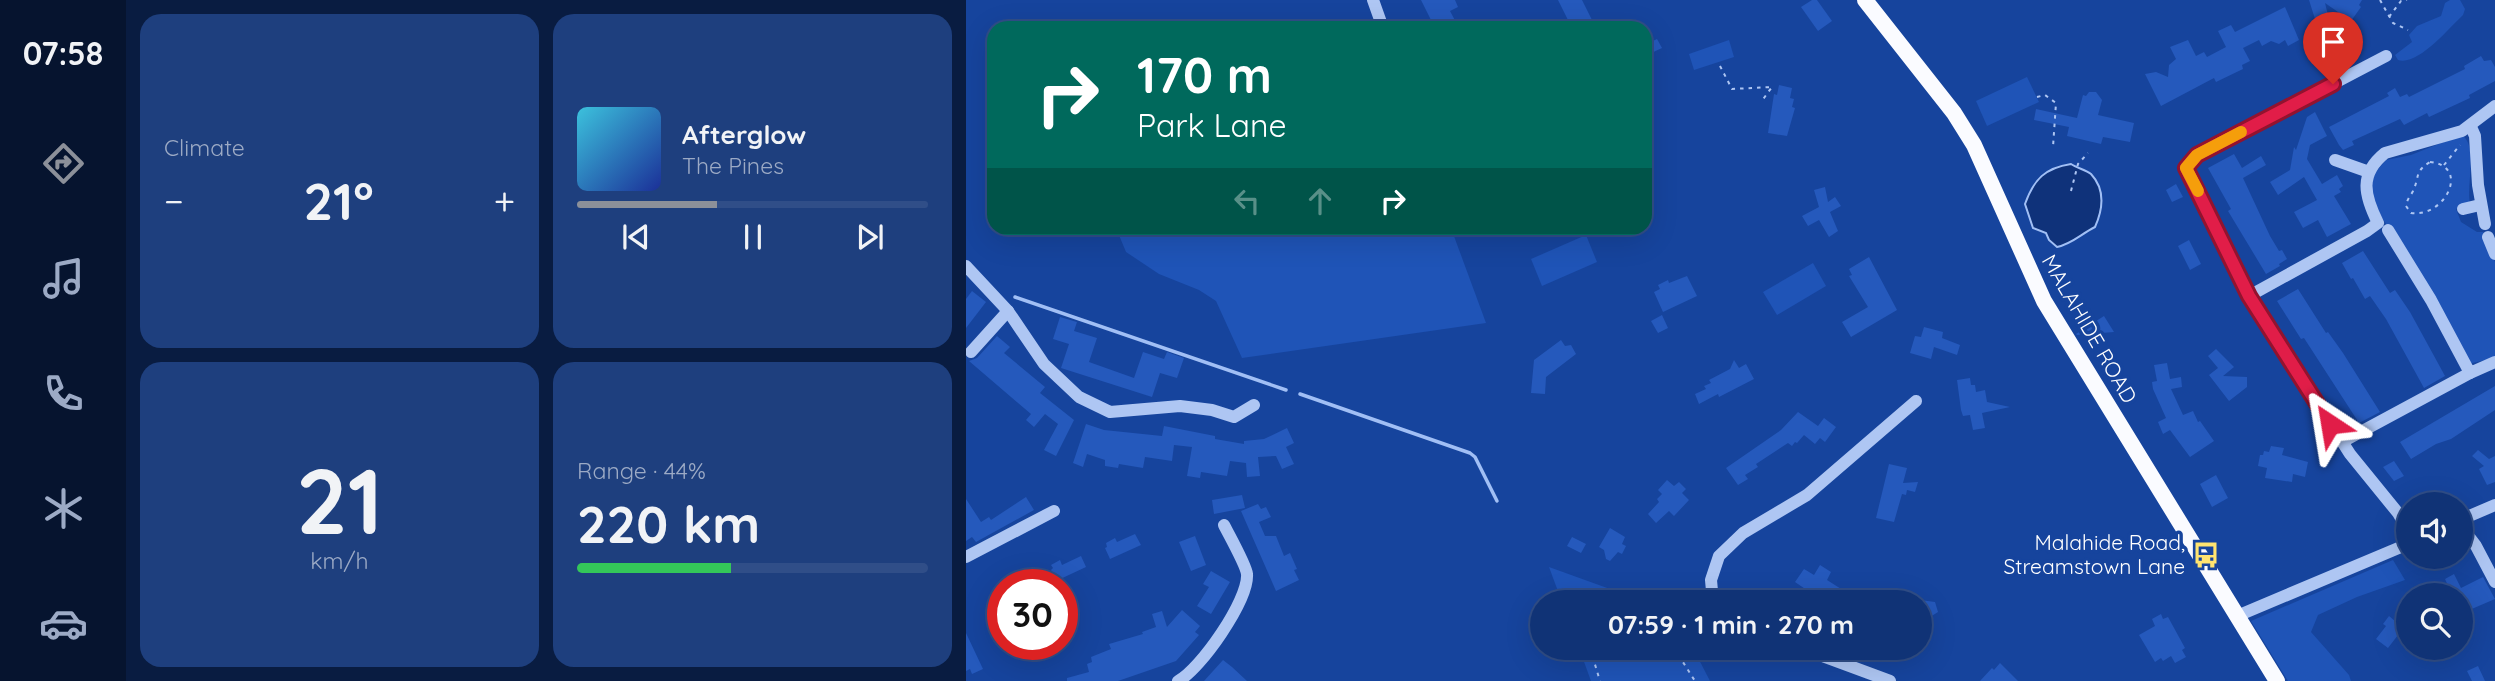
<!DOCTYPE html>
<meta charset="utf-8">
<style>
:root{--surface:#103376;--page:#1e3f7e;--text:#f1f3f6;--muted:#9caac5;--line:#304e88;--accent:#8c9099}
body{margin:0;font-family:Quicksand,sans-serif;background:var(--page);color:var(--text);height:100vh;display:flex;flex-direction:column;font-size:26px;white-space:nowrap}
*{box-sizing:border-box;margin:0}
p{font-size:23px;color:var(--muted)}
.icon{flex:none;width:38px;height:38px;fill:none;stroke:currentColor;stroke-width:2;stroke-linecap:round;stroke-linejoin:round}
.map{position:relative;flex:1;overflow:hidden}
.sheet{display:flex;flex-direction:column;gap:14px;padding:14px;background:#091c41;width:840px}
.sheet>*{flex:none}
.top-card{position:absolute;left:21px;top:21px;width:665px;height:214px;border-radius:21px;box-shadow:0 7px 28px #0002,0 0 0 2px var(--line);background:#00695c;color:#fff;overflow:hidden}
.tools{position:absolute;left:1430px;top:492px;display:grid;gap:14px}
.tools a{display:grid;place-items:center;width:77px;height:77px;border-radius:50%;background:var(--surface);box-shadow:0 7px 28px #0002,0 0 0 2px var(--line);font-size:35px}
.speed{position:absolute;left:21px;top:569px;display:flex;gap:14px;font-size:35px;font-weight:700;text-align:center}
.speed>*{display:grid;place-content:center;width:91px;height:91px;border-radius:50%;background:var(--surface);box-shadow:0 7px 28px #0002,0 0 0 2px var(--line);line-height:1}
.speed .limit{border:10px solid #d22;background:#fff;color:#111}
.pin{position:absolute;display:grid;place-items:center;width:60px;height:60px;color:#fff;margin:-72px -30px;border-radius:50% 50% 50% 0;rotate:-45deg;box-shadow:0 0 7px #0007}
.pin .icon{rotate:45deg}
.me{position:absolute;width:77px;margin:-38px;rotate:327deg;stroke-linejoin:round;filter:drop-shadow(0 0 5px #0008)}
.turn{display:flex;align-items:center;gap:24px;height:147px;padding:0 35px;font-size:32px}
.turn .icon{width:91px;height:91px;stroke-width:2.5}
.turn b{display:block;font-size:49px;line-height:60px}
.lanes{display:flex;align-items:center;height:66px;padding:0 35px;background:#0003;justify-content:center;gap:35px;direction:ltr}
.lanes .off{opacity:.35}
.big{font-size:52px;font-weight:700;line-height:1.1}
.sheet .card{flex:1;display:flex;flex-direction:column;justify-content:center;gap:10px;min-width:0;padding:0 24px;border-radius:21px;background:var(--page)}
.sheet .dial{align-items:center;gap:0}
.dial b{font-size:91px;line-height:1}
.song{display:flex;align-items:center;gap:21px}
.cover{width:84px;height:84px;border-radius:10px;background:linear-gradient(135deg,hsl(190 70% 55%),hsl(230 70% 35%))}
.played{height:7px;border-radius:4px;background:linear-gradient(90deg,var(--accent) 40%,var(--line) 40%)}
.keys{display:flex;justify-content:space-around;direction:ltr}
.heat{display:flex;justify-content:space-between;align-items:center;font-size:38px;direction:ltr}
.charge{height:10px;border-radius:5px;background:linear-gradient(90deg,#34c759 44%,var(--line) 0)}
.sheet .tiles{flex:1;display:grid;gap:14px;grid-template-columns:repeat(2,1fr)}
.trip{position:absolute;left:564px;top:590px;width:402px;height:70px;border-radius:35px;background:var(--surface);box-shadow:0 7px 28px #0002,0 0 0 2px var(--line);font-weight:700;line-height:70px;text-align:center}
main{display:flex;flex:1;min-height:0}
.dock{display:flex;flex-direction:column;width:126px;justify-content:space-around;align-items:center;background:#06142f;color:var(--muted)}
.dock .icon{width:49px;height:49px}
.dock .active{color:var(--accent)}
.dock b{font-size:32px;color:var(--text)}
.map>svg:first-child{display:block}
</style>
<main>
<nav class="dock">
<b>07:58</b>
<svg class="icon active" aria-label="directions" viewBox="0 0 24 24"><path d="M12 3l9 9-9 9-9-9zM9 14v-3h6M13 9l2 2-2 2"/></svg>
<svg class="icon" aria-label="music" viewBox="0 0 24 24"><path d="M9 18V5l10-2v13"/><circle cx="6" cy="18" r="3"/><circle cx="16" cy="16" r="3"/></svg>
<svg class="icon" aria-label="phone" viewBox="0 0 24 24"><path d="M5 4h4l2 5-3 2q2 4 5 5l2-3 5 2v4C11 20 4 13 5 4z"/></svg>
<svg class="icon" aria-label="climate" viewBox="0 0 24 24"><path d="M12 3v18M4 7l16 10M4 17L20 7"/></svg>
<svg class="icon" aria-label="car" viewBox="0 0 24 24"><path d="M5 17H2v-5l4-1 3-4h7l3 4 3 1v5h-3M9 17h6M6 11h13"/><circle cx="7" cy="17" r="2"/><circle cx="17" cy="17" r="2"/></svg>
</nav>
<section class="sheet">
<div class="tiles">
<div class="card"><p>Climate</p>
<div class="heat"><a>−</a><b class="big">21°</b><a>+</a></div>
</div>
<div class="card">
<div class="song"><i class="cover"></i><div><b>Afterglow</b><p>The Pines</p></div></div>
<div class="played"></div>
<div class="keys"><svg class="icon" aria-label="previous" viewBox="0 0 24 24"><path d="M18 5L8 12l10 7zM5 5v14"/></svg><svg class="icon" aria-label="pause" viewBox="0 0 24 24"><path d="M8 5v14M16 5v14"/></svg><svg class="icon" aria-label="next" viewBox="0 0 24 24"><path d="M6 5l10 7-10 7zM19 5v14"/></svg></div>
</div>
<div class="card dial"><b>21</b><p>km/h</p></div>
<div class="card"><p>Range · 44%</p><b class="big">220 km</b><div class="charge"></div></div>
</div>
</section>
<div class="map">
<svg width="1529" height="681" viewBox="0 0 1529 681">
<rect width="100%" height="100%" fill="#16449d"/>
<g fill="#1f54b7">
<path d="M1484,0H1494L1499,9L1497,15C1482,29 1452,66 1432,60L1429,55L1446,42L1443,35L1451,26L1475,16L1479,3Z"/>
<polygon points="763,40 768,57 728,70 723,54"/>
<polygon points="1061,77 1073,102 1021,126 1010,101"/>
<path d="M1497,136C1512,148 1500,185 1504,203L1490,209L1495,222L1511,232H1517L1529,262V358L1502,364L1449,267L1414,215L1404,190L1407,175L1420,160L1445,155L1475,143Z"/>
<polygon points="150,228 485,228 520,323 276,358 250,301 233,290 193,274 160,252"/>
<polygon points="620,235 631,262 576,286 565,259"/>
<polygon points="847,263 860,286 811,315 797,292"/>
<polygon points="1427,560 1439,580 1391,597 1352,615 1345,632 1383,675 1385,681 1322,681 1285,621"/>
<polygon points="583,567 680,602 596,602"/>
<polygon points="613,648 727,648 744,681 625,681"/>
</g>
<path fill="#0f327a" stroke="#a1bff5" stroke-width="2" d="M1105,164C1111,168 1120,170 1125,174C1140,190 1137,209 1129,227C1115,234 1106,244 1091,247L1083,240L1080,233L1067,228L1059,204C1068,179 1079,168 1105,164Z"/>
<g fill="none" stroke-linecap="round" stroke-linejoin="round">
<g stroke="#a1bff5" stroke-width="3.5">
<polyline points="49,297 320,390"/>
<polyline points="334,394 504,453 509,457 531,501"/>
</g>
</g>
<g fill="#2559bc">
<polygon points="455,0 489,0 492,7 484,11 493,28 469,28"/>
<polygon points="592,0 616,0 630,28 606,28"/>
<polygon points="846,0 851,0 866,21 852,31 835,7"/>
<polygon points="1343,0 1396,0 1393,5 1395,7 1385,21 1359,3 1362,15 1349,19"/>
<polygon points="1319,7 1333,40 1322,46 1319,40 1313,44 1305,41 1296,46 1293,40 1277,48 1284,61 1276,65 1277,69 1250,82 1248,78 1195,106 1179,74 1190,72 1202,77 1203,65 1210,59 1204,47 1222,40 1230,56 1238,52 1241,57 1260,47 1252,31 1265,25 1269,32"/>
<polygon points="691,39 696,48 679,56 679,45"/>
<polygon points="1515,56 1518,61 1525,60 1529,67 1529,81 1503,95 1504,98 1463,117 1461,113 1438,125 1434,119 1386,141 1388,145 1377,150 1373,145 1363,127 1423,96 1421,93 1429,88 1434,97 1441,94 1443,97 1499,69 1498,66"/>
<polygon points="813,85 826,88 824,98 828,99 826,107 829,108 821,136 802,133 808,94 811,95"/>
<polygon points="1123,92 1130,92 1136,100 1132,115 1168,123 1164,142 1137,137 1135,144 1101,136 1103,127 1068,120 1070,109 1111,118 1117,95 1120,96"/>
<polygon points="1349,112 1361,136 1344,145 1341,159 1356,184 1371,175 1377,186 1373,189 1375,192 1368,196 1385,224 1361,237 1352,220 1337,228 1328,212 1351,200 1338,177 1312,195 1304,182 1324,170 1328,147 1330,150 1341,117"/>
<polygon points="1268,154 1276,168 1295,156 1300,165 1277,178 1304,236 1313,251 1316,250 1321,259 1313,264 1314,266 1300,274 1262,211 1265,209 1242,168"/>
<polygon points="1210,184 1217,197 1206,202 1200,190"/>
<polygon points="859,187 862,202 869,197 875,206 864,212 872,231 863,237 853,220 842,226 836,216 853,207 848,190"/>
<polygon points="1223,240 1235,264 1224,270 1212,246"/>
<polygon points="1397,251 1424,293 1429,290 1444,312 1479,376 1458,388 1420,319 1404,296 1399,299 1387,278 1385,279 1376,263"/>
<polygon points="903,257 931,310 885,337 876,322 902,307 883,276 886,275 883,269"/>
<polygon points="721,276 731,296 697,312 688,292 694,289 692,285 702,280 703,283"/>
<polygon points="1332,289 1360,333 1362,332 1377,353 1414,412 1393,423 1338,338 1335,339 1311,301"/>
<polygon points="6,291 20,302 0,328 0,299"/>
<polygon points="696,315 702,328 692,333 685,321"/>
<polygon points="1138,316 1148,332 1111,335 1110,334"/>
<polygon points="94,317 111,322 108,331 131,338 123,362 168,378 177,352 198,359 201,352 218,358 211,378 194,373 186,397 95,368 103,344 87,339"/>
<polygon points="958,327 977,332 976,338 994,345 991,355 968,347 965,359 944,353 949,336 955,337"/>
<polygon points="31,336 44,347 38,353 79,387 74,393 108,420 90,456 78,450 92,424 79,414 68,427 60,420 65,414 3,361 11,358"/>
<polygon points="595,340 599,346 605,345 610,354 580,377 579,394 565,393 568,360"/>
<polygon points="1250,349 1268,367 1257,376 1281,377 1281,387 1263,401 1243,375 1252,368 1242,356"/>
<polygon points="768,360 773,368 780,364 788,379 753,397 752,394 733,404 729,394 740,389 738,386 745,383 743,380 764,369"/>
<polygon points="1201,363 1204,379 1215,377 1216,387 1205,389 1217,415 1227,411 1232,422 1234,421 1248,441 1224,457 1204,430 1197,434 1192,422 1200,418 1187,389 1186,382 1191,381 1188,365"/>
<polygon points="1004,378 1005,385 1009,385 1010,392 1019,390 1021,402 1044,407 1016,413 1019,428 1007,430 1004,415 997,416 995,410 991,380"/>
<polygon points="1529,386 1529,410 1485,439 1470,444 1445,459 1434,442"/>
<polygon points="832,412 852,426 858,418 870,427 859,442 854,438 849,444 838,435 831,443 829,442 826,446 822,443 790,464 792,467 779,475 782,479 772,485 760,468 815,430"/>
<polygon points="120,424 138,430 196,436 198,426 249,436 249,439 278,444 278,441 298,439 321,428 328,443 320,447 328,464 316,469 310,456 292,457 294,476 281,477 280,463 264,461 261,476 235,472 234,478 221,476 226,447 208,445 206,461 179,457 177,468 153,464 152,468 139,466 139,460 121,454 117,467 107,463"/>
<polygon points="1305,446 1318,448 1316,455 1342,462 1339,477 1327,474 1326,482 1299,478 1301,468 1292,466 1294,455 1297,455 1298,451 1303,452"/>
<polygon points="1512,450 1523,459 1529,456 1529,482 1521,485 1513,469 1518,466 1506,456"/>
<polygon points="1428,461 1438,476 1428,481 1417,467"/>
<polygon points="923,464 941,468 937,483 952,482 949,492 941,490 940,495 936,494 928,522 910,518"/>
<polygon points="1250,475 1262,498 1246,507 1234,484"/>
<polygon points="701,480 708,486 713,482 720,489 716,493 723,500 708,516 703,511 690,523 682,514 693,502 691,499 696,494 692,490"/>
<polygon points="276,495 279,508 248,514 246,500"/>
<polygon points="60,497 68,510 10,542 6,537 0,541 0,499 15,522 23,517 25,520"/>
<polygon points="292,504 295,509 300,507 305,517 293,522 299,536 310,536 318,556 324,553 331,569 328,570 333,580 310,591 275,511"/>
<polygon points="644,528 659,537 656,544 660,546 656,554 652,552 644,561 640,559 638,550 633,547"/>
<polygon points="169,534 175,545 144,559 139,548 141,547 140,543 149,538 151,542"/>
<polygon points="229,536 240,565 225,571 213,542"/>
<polygon points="606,537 620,544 615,553 601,546"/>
<polygon points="115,556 120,567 90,581 85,570 87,568 85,565 94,560 96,565"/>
<polygon points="854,565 865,572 861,580 883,594 877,602 866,602 853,594 851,597 829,582 838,569 848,575"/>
<polygon points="245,571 264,582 245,614 231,606 243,587 237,584"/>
<polygon points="1488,574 1495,588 1517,577 1529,599 1494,614 1494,595 1486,595 1479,579"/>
<polygon points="954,600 969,602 972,612 964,617 954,616"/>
<polygon points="216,610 234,626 229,632 233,635 210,661 152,681 101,681 101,678 123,672 121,664 126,662 125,657 145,649 143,644 177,634 176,632 190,627 186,614 196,611 201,627"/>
<polygon points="1195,614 1197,619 1202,617 1219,648 1216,650 1220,657 1209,663 1205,656 1197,661 1195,658 1189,662 1173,635 1189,626 1186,619"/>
<polygon points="1423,616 1429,621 1433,616 1442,622 1422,648 1410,639 1420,626 1417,624"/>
<polygon points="0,633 17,669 6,674 4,669 0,671"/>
<polygon points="257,660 266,667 281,681 238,681"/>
<polygon points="1034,663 1052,681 1014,681 1026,668 1028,670"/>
<polygon points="1512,666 1519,681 1506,681 1501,671"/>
</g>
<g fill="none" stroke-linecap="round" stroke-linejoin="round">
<g stroke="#aec6f3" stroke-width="2" stroke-dasharray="3.5 5" stroke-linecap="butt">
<polyline points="1414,0 1427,23 1442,30"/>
<polyline points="1423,17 1435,1 1441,0"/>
<polyline points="1374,38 1373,50 1381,64"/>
<polyline points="754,66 766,89 806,87 795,102"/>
<polyline points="1071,97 1079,95 1090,103 1087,147"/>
<path d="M1464,162C1505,166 1479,218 1445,213L1440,206C1441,199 1444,197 1447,191C1454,176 1448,172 1464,162Z"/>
<polyline points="1478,165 1494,145"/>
<polyline points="1105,191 1112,164 1122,153"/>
<polyline points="628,648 627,658 634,681"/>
<polyline points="708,648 729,681"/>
</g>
<g stroke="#aec6f3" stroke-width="12">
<polyline points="407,0 417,28"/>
<polyline points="1420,56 1231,155 1220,168 1283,296 1384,454 1432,513 1442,530"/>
<polyline points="1505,127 1509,136 1512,185 1519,224"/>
<polyline points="1369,160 1403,172"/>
<polyline points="1497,209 1514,205"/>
<polyline points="1422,230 1465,300 1504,373 1529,362"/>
<polyline points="1522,237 1529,254"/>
<polyline points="0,266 42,311 78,364 113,397 144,412 214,406 246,410 268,417 288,405"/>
<path d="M1283,296L1401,231L1412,223C1398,195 1393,174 1419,153L1496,131L1529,106"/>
<polyline points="5,352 42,311"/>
<polyline points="1376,442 1504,373"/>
<polyline points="1494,520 1529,505"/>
<polyline points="1494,525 1510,546 1529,582"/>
<polyline points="0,557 88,511"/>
<polyline points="752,602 746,591 745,580 753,556 777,533 841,495 950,401"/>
<polyline points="1271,616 1442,544"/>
<polyline points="835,648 924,681"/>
<path d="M212,681C234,670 283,600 281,574C280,565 263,535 258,525"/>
</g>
<polyline stroke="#fafbff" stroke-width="16" points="899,0 988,113 1008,145 1078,301 1311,681"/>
</g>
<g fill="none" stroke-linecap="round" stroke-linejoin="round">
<g stroke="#92132f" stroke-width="18">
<polyline id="route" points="1364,424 1283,296 1220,168 1231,155 1367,84"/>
</g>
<use href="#route" stroke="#e11d48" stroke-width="12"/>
<polyline stroke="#f59e0b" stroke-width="12" points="1232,191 1220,168 1231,155 1275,132"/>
</g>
<defs>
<g id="bus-bare" transform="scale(2.1)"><path d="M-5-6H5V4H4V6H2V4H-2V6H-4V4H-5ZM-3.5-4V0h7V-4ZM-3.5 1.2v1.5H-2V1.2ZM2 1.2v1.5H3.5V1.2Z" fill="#ffe470" stroke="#16449d" stroke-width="2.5" paint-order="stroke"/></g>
</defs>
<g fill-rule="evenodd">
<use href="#bus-bare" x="1240" y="555"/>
</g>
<g text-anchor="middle" stroke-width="7" stroke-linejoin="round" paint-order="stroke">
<g font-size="21" fill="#fff" stroke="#16449d">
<text transform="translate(1123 329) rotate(60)" y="7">MALAHIDE ROAD</text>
</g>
<g font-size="21" fill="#fff" stroke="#16449d" text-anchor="end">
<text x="1219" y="550">Malahide Road,<tspan x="1219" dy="24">Streamstown Lane</tspan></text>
</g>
</g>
</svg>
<div class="tools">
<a><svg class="icon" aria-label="sound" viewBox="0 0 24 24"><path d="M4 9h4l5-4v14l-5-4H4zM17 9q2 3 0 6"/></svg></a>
<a><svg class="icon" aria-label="search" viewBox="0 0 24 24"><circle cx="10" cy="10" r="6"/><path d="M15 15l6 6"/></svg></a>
</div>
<div class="speed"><div class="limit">30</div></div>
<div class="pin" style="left:1367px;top:84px;background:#d93025"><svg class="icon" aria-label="arrive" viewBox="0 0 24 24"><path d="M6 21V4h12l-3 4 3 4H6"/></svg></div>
<svg class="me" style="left:1364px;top:424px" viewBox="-20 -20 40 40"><path d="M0-17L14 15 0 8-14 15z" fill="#e11d48" stroke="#fff" stroke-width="4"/></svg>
<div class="trip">07:59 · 1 min · 270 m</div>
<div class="top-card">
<div class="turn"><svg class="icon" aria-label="right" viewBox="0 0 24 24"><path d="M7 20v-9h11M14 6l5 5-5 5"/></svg><div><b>170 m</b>Park Lane</div></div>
<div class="lanes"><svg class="icon off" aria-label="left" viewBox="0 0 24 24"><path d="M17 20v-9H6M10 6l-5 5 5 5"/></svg><svg class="icon off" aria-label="ahead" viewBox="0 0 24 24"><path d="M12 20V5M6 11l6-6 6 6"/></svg><svg class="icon" aria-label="right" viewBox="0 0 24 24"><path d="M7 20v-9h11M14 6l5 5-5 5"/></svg></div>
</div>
</div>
</main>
